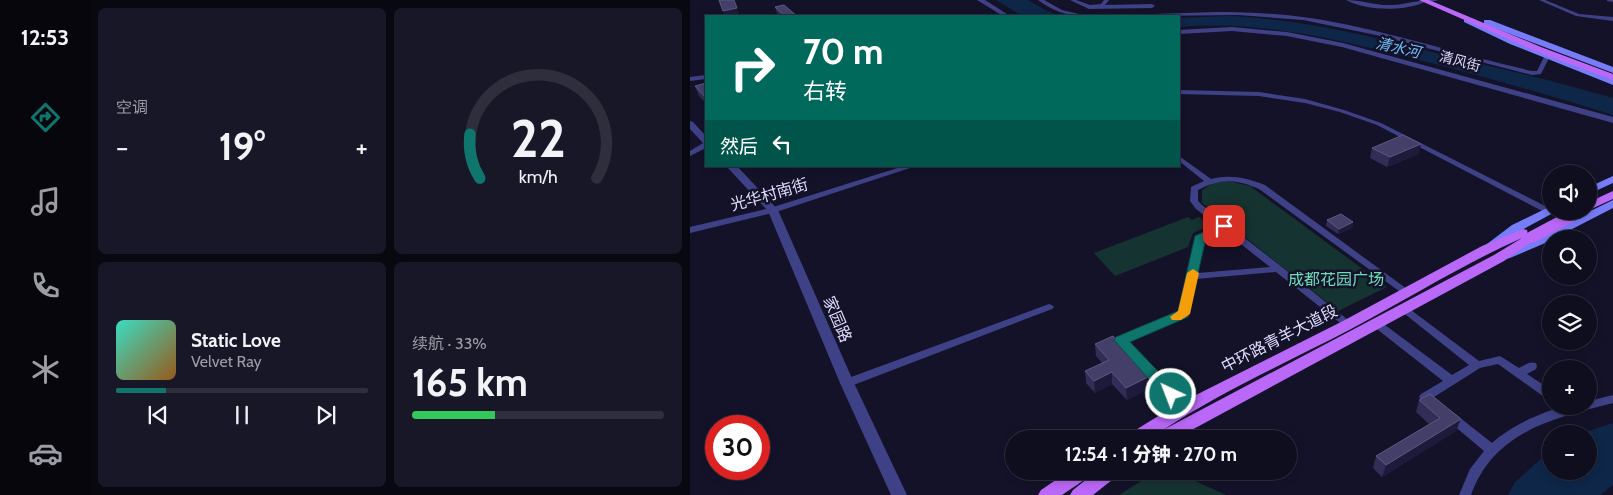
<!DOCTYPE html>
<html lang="zh">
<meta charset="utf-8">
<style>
:root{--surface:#0f0e1f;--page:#181728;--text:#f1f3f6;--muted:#9b9ca4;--line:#2f2e3d;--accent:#0f766e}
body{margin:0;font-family:Cabin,"Noto Sans SC",sans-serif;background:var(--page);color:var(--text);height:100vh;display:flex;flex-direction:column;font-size:19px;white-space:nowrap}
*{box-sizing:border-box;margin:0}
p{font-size:16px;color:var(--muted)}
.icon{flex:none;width:28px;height:28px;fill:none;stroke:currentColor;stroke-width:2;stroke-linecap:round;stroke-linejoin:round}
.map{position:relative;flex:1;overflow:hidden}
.drawer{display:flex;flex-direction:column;gap:8px;padding:8px;background:#080811;width:600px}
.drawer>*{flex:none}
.banner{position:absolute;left:15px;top:15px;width:475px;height:152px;border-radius:0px;box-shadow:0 2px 8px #0003,0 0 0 1px var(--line);background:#00695c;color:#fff;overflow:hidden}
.tools{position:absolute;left:852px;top:165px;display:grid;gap:10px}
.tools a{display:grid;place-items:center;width:55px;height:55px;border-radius:50%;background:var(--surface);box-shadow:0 2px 8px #0003,0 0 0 1px var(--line);font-size:25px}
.speed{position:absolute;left:15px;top:415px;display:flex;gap:10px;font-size:25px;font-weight:700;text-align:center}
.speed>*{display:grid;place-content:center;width:65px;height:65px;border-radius:50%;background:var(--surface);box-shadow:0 2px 8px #0003,0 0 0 1px var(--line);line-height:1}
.speed .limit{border:8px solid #d22;background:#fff;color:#111}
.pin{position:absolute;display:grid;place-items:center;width:42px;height:42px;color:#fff;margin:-21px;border-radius:10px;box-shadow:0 2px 8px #0006}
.me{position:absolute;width:55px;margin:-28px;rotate:317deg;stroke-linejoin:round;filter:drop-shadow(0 0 4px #0008)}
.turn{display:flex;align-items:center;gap:18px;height:105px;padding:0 15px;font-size:22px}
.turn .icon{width:65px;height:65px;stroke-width:2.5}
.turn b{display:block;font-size:35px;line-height:42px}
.then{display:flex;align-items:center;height:48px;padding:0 15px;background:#0003;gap:10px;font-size:19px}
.big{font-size:38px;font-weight:800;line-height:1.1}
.drawer .card{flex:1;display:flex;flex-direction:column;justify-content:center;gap:8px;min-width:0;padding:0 18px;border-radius:8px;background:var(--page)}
.drawer .dial{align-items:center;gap:0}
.dial svg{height:130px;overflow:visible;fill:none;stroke:var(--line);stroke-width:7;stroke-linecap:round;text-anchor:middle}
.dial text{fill:var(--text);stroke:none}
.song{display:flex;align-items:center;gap:15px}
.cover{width:60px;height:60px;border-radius:8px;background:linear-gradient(135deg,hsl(170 70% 55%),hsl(30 70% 35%))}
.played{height:5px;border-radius:2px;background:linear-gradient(90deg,var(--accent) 20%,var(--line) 20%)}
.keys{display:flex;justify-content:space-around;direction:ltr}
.heat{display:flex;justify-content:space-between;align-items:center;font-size:28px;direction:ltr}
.charge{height:8px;border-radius:4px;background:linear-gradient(90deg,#34c759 33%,var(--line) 0)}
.drawer .tiles{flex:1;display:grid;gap:8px;grid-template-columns:repeat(2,1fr)}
.trip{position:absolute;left:315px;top:430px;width:292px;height:50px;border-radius:25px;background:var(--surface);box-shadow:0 2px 8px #0003,0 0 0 1px var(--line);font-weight:800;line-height:50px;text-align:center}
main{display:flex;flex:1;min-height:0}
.dock{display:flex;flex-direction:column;width:90px;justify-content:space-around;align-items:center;background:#06060c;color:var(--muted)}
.dock .icon{width:35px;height:35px}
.dock .selected{color:var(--accent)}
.dock b{font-size:22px;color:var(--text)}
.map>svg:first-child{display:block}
</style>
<main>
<nav class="dock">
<b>12:53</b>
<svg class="icon selected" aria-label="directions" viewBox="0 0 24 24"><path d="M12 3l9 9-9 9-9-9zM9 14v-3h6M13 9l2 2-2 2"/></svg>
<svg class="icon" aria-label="music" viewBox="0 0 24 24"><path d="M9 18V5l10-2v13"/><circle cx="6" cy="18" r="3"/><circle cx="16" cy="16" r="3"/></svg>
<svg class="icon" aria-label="phone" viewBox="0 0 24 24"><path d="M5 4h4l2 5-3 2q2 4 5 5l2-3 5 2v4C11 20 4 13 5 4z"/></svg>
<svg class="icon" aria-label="climate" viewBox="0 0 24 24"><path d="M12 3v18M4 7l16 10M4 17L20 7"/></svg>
<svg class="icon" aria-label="car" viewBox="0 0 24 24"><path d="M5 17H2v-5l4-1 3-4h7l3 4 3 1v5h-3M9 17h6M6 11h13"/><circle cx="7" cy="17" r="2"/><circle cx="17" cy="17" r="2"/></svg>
</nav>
<section class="drawer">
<div class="tiles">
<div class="card"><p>空调</p>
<div class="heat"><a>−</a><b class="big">19°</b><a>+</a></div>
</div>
<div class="card dial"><svg viewBox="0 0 100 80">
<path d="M14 69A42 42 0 1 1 86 69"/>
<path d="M14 69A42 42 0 0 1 8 42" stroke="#0f766e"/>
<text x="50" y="56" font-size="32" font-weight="700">22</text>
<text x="50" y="72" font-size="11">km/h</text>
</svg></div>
<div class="card">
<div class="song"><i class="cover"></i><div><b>Static Love</b><p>Velvet Ray</p></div></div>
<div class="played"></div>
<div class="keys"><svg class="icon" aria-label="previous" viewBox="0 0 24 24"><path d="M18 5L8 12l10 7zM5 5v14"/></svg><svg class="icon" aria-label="pause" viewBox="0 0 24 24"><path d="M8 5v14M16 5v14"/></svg><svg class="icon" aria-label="next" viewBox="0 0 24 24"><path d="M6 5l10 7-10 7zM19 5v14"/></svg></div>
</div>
<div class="card"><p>续航 · 33%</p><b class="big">165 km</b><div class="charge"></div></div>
</div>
</section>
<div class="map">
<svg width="923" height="495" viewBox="0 0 923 495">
<rect width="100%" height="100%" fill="#141229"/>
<g fill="#153330">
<polygon points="538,181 560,186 697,287 648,311 512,203 512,190 524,182"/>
<polygon points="498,217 502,220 509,217 519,226 503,233 498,247 425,276 404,253"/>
<polygon points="467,471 483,471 536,495 429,495"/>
</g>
<g fill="#0e2647">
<polygon points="306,0 338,0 357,11 372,16 332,16"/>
<path d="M538,16C614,19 684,37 758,56C813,69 868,82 923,98V115C856,94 789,75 721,58C645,39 569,20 489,27V18Z"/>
<polygon points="923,423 923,485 910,495 818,495 825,482 861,450 861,471 899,471 899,434 889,434"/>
</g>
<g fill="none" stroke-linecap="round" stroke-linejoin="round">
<g fill="#3f4186" fill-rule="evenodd">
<path d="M348,0H354L372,10L398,16C380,17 362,11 348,0Z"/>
<polygon points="380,0 386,0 400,5 411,4 414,0 419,0 415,5 462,4 465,6 462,8 399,9"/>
<path d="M656,0C671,0 686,6 703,5C713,5 728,0 737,1C716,12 676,11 656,0Z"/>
<polygon points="849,0 855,0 889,14 923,17 923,21 886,16"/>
<polygon points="917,0 923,0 923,2 917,1"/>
<path d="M526,12C562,12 598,14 633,20C704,33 772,55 842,71H847L855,55L860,56L851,74L842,75L686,35L613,20L548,15L459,16L462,14Z"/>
<polygon points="16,75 16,79 0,81 0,77"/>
<polygon points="489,90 569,92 615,99 654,110 691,123 861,209 861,211 863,211 859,213 856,213 687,125 650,112 615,103 569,96 489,94"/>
<polygon points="13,143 16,143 16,148 0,156 0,151"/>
<path d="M489,156L521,179C540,174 557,178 575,185L721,292L716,295L713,294L569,189C546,179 531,178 508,190V201L512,205L592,267L663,324L662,326H654L586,272L506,279L497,316L438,341L500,408L498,411L494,412L490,411L426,340L427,337L490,312L507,236L528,226L506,209L500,201L501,187L514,181L489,161ZM533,230L580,267L508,273L515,237Z"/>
<polygon points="214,166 226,166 86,212 0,233 0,227 80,208"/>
<polygon points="359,304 362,305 364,307 362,309 161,386 157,387 153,386 152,383 153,380"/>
<path d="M714,306L717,307L789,361L810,356L829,368C835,365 839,361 846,363L847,366L846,369L837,374L861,390V400L857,399L808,364L790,368L744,397L750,403L748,406C741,408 733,403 729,397L731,394L753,381L683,326L682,324L683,322H691L762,375L779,365L711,311L709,309L711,307Z"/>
<path d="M923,395V403C864,418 804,431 781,495H769L780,469L794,451L756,419L754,416L756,413L760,412L764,413L802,443C819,427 856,409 879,406C885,406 892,406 899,406V401Z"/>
</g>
<g fill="#3f4186" fill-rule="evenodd">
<polygon points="287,0 295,0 320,16 313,16"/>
<polygon points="738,0 749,0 736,3 735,2"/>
<polygon points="542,27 597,32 653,43 923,117 923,123 652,47 597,36 542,31 489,34 489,30"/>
<polygon points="0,121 3,122 16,136 16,144 13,143 0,129"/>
<polygon points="36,166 47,166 88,210 164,383 217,495 201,495 150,383 78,211"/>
</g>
<g fill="#777cf9" fill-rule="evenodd">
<polygon points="774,18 780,18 826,40 923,79 923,85 820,44 774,22"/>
<polygon points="794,20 800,20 923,67 923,73 794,24"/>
<polygon points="923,176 923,183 899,194 899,187"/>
<polygon points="923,200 923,208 853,244 820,258 816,259 810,255 812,252 845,238"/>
<polygon points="861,206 861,211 865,212 830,231 803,250 795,250 793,247 822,225"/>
</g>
<g fill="#ba68f8" fill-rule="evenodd">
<polygon points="729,0 739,0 851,47 923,74 923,80 845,51"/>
<polygon points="923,191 923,199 899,210 899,202"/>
<path d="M833,229L837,230L838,234H846L848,237L814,261L485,439H462L463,436L459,439H437L439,434L488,404L653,321L792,246ZM832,238L804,255L473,430C532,391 598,362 661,329C718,299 773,264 832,238Z"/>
<polygon points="379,471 403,471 400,476 372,495 348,495 351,490"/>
<polygon points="407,471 430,471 427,476 403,495 380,495 383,490"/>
</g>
<polyline stroke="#ba68f8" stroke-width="12" points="842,237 891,211"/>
</g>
<g fill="#322c56">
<polygon points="85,7 107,16 90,16 87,13"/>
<polygon points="16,83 16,103 9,96 5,86"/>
<polygon points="682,148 729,154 697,167 680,158"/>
<polygon points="637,220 663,222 662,228 648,234 636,226"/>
<polygon points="405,344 460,376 460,388 437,400 422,384 405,393 396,383 395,371 412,363 406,356"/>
<polygon points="729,400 766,431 692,477 683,468 686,456 739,424 726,412"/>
</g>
<g fill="#1e1a3c">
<polygon points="47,8 49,14 35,16 33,11"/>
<polygon points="731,144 729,154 697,167 700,157"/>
<polygon points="663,222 662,228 648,234 649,229"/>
<polygon points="422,372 422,384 405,393 404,381"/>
<polygon points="460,376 460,388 437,400 436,388"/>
<polygon points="771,419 766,431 692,477 696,465"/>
</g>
<g fill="#443f68" stroke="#5c587f">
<polygon points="29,0 44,0 47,8 33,11"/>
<polygon points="94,5 107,16 95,16 85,7"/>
<polygon points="16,83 16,98 5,86"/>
<polygon points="713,135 731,144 700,157 682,148"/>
<polygon points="651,214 663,222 649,229 637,220"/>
<polygon points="423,336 460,376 436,388 422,372 404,381 395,371 419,360 405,344"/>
<polygon points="740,394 771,419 696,465 686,456 750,418 729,400"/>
</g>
<polygon fill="#0f766e" stroke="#0a4d48" points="534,223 538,224 539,226 538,228 516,238 498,317 440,342 486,390 488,394 486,398 481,400 476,398 424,340 426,337 488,311 505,236"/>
<polygon fill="#f59e0b" points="503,269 509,273 500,314 491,320 482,320 480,317 488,311 497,273"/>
<g text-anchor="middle" stroke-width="5" stroke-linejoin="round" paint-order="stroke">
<g font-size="14" fill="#dedcfd" stroke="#141229">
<text transform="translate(770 61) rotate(15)" y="5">清风街</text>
</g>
<g font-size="15" font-style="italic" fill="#6fc1f8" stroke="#141229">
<text transform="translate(708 48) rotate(13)" y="5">清水河</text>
</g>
<g font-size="16" fill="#dedcfd" stroke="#141229">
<text transform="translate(79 194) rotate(-16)" y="6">光华村南街</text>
<text transform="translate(148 319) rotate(67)" y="6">家园路</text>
<text transform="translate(589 338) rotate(-27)" y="6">中环路青羊大道段</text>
</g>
<g font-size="16" fill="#6adcb8" stroke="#141229">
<text x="646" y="285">成都花园广场</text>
</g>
</g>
</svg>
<div class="tools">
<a><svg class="icon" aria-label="sound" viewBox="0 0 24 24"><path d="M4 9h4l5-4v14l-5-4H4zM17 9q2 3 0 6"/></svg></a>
<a><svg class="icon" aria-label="search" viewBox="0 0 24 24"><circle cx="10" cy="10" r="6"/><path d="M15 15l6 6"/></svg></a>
<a><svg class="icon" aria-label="layers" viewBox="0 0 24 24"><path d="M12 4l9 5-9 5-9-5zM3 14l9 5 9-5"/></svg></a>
<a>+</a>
<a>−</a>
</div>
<div class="speed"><div class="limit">30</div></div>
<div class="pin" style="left:534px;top:226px;background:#d93025"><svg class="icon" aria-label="arrive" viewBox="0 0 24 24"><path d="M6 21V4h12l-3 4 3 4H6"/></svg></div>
<svg class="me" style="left:481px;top:394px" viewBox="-20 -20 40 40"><circle r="17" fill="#0f766e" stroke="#fff" stroke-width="3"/><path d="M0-11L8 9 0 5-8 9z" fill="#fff"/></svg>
<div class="trip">12:54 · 1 分钟 · 270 m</div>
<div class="banner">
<div class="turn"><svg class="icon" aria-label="right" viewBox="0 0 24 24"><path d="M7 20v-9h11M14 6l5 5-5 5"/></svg><div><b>70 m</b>右转</div></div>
<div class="then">然后<svg class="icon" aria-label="left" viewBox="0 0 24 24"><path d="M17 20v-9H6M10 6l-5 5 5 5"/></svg></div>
</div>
</div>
</main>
